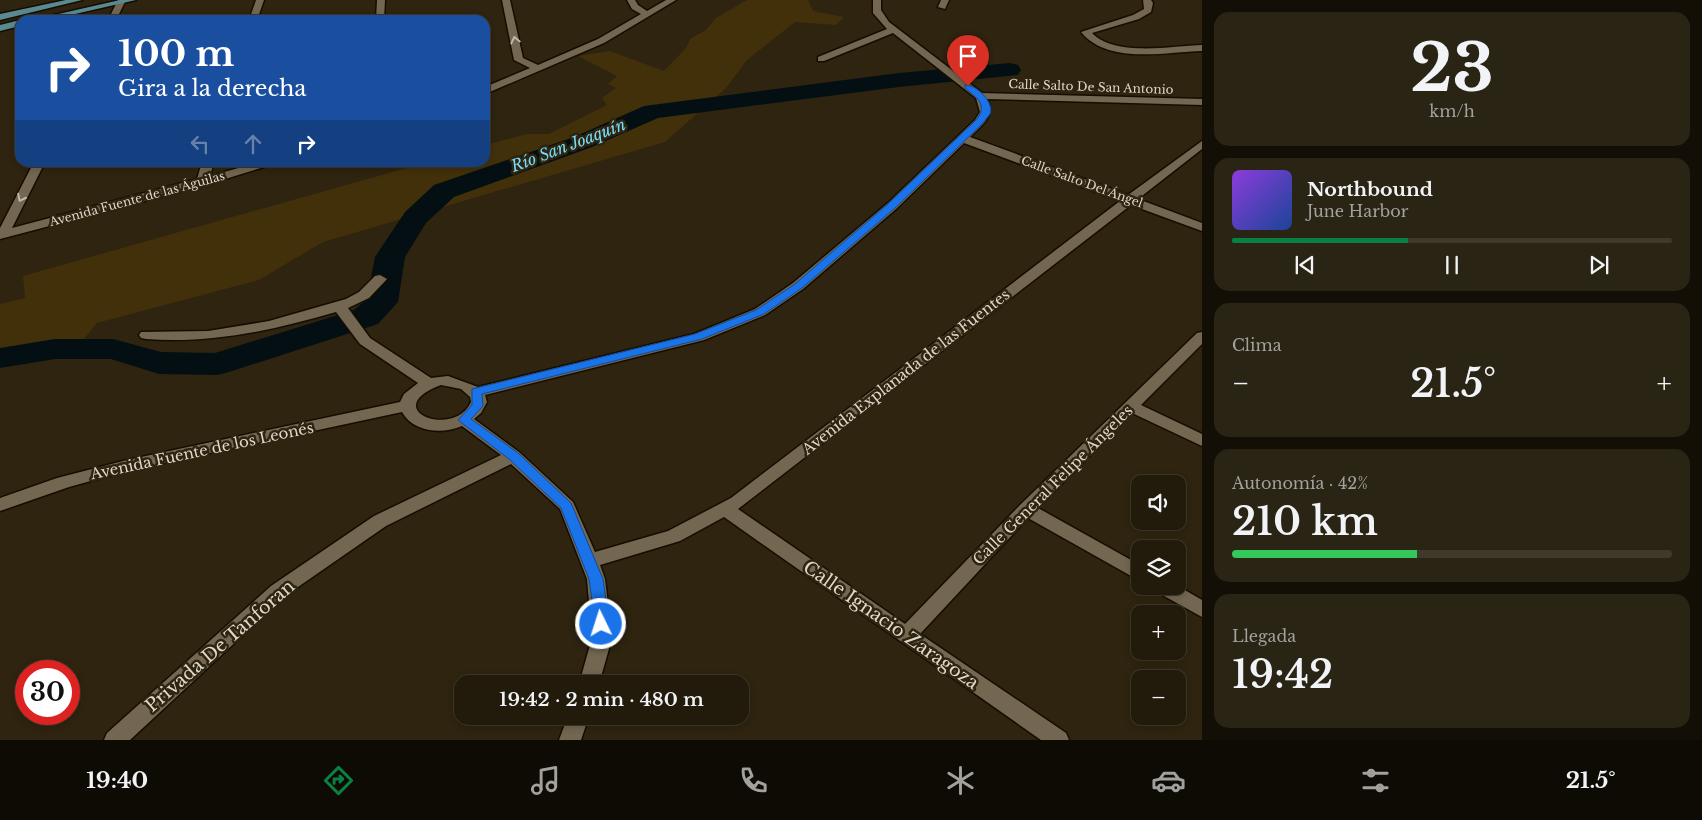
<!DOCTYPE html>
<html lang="es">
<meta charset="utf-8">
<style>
:root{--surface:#221b0b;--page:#2a2414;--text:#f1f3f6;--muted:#a2a19d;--line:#3f392c;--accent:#0b8043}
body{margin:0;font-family:"Libre Baskerville",serif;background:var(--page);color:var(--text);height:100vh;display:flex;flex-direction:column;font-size:19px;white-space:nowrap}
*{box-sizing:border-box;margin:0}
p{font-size:16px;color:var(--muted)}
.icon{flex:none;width:28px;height:28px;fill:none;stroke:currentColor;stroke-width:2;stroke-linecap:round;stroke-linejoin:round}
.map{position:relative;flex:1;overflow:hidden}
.drawer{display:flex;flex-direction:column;gap:12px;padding:12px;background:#130f06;width:500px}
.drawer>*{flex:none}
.top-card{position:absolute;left:15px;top:15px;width:475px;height:152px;border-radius:15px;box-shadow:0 2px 8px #0003,0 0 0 1px var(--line);background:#1a4fa0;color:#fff;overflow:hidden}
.fabs{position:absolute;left:1131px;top:475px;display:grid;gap:10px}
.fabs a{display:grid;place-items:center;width:55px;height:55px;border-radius:10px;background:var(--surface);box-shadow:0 2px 8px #0003,0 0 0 1px var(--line);font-size:25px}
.speed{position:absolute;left:15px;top:660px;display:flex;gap:10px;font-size:25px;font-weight:700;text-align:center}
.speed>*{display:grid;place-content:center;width:65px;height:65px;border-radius:50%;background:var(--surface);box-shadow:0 2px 8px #0003,0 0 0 1px var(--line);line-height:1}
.speed .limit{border:8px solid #d22;background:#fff;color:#111}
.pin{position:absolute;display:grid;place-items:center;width:42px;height:42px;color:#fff;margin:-51px -21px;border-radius:50% 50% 50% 0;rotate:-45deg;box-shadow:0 0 5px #0007}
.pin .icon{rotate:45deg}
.me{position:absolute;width:55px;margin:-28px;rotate:356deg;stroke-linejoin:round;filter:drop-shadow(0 0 4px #0008)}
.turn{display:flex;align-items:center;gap:18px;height:105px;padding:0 20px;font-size:22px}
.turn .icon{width:65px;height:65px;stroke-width:2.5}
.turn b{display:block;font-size:35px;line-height:42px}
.lanes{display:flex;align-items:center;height:48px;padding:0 20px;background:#0003;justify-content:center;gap:25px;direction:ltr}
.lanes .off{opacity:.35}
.big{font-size:38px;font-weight:600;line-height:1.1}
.drawer .tile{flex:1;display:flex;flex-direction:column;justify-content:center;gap:8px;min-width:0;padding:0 18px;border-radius:15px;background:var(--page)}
.drawer .dial{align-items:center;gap:0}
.dial b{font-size:65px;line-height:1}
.song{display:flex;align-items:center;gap:15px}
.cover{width:60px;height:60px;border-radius:8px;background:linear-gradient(135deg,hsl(270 70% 55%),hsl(220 70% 35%))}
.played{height:5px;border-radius:2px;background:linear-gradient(90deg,var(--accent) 40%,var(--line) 40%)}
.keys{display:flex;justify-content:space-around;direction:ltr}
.heat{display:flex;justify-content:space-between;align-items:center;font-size:28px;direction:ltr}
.charge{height:8px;border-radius:4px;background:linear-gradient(90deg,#34c759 42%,var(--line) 0)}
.trip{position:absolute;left:454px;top:675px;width:295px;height:50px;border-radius:15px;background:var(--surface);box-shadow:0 2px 8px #0003,0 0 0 1px var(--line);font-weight:600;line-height:50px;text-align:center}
.menu{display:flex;height:80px;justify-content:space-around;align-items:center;background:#0e0b04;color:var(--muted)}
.menu .icon{width:35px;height:35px}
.menu .current{color:var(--accent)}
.menu b{font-size:22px;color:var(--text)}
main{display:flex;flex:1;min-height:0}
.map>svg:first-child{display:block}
</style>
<main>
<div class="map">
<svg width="1202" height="740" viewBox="0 0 1202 740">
<rect width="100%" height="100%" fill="#2e240f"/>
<polygon fill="#42300b" points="747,0 808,0 813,11 844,17 836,25 795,22 747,60 726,88 665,142 323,242 259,280 97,323 75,350 0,368 0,304 25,298 23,276 424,163 485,162 485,145 527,134 549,134 607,105 602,98 616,88 608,84 617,76 578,56 610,51 664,71 686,48 690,39 706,30 716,18"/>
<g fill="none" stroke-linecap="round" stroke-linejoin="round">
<polygon fill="#040f13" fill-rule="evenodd" points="1010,63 1018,65 1021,70 1018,75 899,87 658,118 592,147 454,197 426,223 405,257 398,302 378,324 229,372 217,375 159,374 111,359 55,359 0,368 0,348 55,339 113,339 161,352 215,353 354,310 367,299 375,257 405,212 434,185 574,137 644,106 899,73"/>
<g stroke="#160d00" stroke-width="3">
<g id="minor">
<polygon points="118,0 125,2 116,20 108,20"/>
<polygon points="256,0 264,0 257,20 249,20"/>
<polygon points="377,0 385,0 384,20 376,20"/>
<polygon points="502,0 510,0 523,58 538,65 598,39 641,14 632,9 627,0 635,0 638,5 647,11 666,0 676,0 604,43 485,94 485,87 530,68 514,60"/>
<path d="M873,0H881V10L889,22L982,93L1202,99V105L987,99C996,116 981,126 970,137L1128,195L1202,141V149L1138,199L1202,223V231L1131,205L738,509L905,624L1020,505L1197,333L1202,332V344L1141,405L1202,434V446L1132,413L1038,508L1140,565V581L1028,518L920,634L1066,733L1069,740H1041L724,517L680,541L600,565L605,579L612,638L599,684H579L592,638L587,579L560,509L511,464L386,526L285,596L130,740H104L107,733L271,586L374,516L501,455L462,426C442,435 413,432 402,412L127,471L69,487L0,511V498L57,478L127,460L400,402L404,394L418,383L360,344L336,312C274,330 212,344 146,339L141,338L139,335L141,332L208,331L269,321L346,299L359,292L375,276L380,275L387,279L369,298L348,308L370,338L431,378L448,376L478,387L694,334L755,309L793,283L888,203L975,120L980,112L976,98L893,33L824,61H818V57L887,29L873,13ZM964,143L1120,201L731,498L668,531L595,552L573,502L519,452L474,419L481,413L487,402L485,395L704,340L765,315L803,289L896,209ZM441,385L461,389L470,397L471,402C454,440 377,409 441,385Z"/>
<polygon points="941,0 949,0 945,9 938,7"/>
<path d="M1143,0H1151L1153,3L1151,12L1139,19L1092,33C1115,57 1171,46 1202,45V51C1165,52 1108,65 1081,32L1133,15L1144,9Z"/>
<polygon points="34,162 45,162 12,228 197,179 202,162 214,162 210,176 260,162 280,162 206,185 0,239 0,228"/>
<polygon points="1153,586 1178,586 1202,600 1202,617 1155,591"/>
<polygon points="568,716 589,716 581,740 559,740"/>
</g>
</g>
<g stroke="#160d00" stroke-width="3">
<g id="major">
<polygon points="66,0 82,0 0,20 0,14"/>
<polygon points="120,0 136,0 49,20 32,20"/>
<polygon points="20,20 20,26 0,31 0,25"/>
</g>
</g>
<use href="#minor" fill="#736751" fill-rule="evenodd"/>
<use href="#major" fill="#598a92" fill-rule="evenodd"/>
</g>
<defs><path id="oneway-chevron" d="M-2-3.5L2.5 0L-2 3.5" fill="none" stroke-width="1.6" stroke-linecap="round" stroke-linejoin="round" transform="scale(1.25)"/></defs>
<g stroke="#bfb6a7">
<use href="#oneway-chevron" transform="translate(515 40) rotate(-103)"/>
<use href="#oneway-chevron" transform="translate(21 198) rotate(117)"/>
</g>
<path fill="#1a73e8" stroke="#114b97" d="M965,85C976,84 995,103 990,114C988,117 984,121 982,124L895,208L802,288L764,314L702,339L482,394L483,406L471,419L518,453L571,503L603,579L609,624L606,629H596L589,579L561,508L509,459L458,420L472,405V389L695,334L756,310L795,284L888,204L976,120C988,106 978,98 965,88Z"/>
<g text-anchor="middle" stroke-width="5" stroke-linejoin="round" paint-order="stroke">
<g font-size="12" fill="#dfd8cc" stroke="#2e240f">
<text transform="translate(1091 87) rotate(2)" y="4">Calle Salto De San Antonio</text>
<text transform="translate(1082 182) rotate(20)" y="4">Calle Salto Del Ángel</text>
<text transform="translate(137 199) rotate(-15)" y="4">Avenida Fuente de las Águilas</text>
</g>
<g font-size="15" fill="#dfd8cc" stroke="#2e240f">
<text transform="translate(906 372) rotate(-38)" y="5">Avenida Explanada de las Fuentes</text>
<text transform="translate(202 451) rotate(-12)" y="5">Avenida Fuente de los Leonés</text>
<text transform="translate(1053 485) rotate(-45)" y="5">Calle General Felipe Ángeles</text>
</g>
<g font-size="16" font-style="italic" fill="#75ddfe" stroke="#2e240f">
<text transform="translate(568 145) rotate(-21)" y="6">Río San Joaquín</text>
</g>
<g font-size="18" fill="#dfd8cc" stroke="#2e240f">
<text transform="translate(891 625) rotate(35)" y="6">Calle Ignacio Zaragoza</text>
<text transform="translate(220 646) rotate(-41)" y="6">Privada De Tanforan</text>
</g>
</g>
</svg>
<div class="fabs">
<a><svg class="icon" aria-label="sound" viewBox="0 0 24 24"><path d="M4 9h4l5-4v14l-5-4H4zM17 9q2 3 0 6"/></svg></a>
<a><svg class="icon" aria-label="layers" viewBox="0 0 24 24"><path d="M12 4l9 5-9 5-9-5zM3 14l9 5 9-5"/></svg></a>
<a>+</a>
<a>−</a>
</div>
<div class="speed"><div class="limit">30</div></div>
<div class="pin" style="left:968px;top:86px;background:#d93025"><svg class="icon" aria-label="arrive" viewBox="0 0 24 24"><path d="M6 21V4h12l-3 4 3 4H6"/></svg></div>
<svg class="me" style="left:601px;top:624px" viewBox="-20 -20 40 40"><circle r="17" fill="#1a73e8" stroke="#fff" stroke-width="3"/><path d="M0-11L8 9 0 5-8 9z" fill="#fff"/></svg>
<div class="trip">19:42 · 2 min · 480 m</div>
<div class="top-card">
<div class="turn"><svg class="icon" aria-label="right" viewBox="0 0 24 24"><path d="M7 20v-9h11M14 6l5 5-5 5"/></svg><div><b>100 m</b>Gira a la derecha</div></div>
<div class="lanes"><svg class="icon off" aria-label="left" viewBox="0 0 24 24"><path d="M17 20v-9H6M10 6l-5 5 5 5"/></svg><svg class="icon off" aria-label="ahead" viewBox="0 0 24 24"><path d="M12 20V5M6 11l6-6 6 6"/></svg><svg class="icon" aria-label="right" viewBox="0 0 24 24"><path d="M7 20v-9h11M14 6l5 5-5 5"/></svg></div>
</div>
</div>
<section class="drawer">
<div class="tile dial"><b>23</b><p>km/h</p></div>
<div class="tile">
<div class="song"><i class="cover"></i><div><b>Northbound</b><p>June Harbor</p></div></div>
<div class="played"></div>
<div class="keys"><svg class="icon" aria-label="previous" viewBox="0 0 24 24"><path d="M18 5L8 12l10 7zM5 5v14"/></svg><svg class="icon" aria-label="pause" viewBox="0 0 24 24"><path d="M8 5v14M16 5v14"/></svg><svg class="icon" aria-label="next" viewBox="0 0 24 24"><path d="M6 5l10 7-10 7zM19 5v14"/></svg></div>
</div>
<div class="tile"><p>Clima</p>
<div class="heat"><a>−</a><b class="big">21.5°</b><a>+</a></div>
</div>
<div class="tile"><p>Autonomía · 42%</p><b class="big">210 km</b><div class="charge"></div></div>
<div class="tile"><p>Llegada</p><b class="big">19:42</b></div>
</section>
</main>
<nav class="menu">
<b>19:40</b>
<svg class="icon current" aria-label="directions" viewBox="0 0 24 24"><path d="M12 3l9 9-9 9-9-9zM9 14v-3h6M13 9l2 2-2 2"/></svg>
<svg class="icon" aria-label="music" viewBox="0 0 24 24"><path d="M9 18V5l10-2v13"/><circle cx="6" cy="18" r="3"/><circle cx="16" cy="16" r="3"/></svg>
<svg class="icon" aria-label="phone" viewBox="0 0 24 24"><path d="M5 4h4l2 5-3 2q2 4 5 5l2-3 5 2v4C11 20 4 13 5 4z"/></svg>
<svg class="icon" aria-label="climate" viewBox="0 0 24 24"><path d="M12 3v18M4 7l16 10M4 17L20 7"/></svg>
<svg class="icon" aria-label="car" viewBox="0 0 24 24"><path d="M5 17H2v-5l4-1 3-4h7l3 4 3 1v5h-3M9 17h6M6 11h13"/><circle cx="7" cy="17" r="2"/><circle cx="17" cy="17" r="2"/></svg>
<svg class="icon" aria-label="filters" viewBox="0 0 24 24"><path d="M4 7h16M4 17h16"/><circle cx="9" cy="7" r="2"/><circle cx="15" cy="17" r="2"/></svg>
<b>21.5°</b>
</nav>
